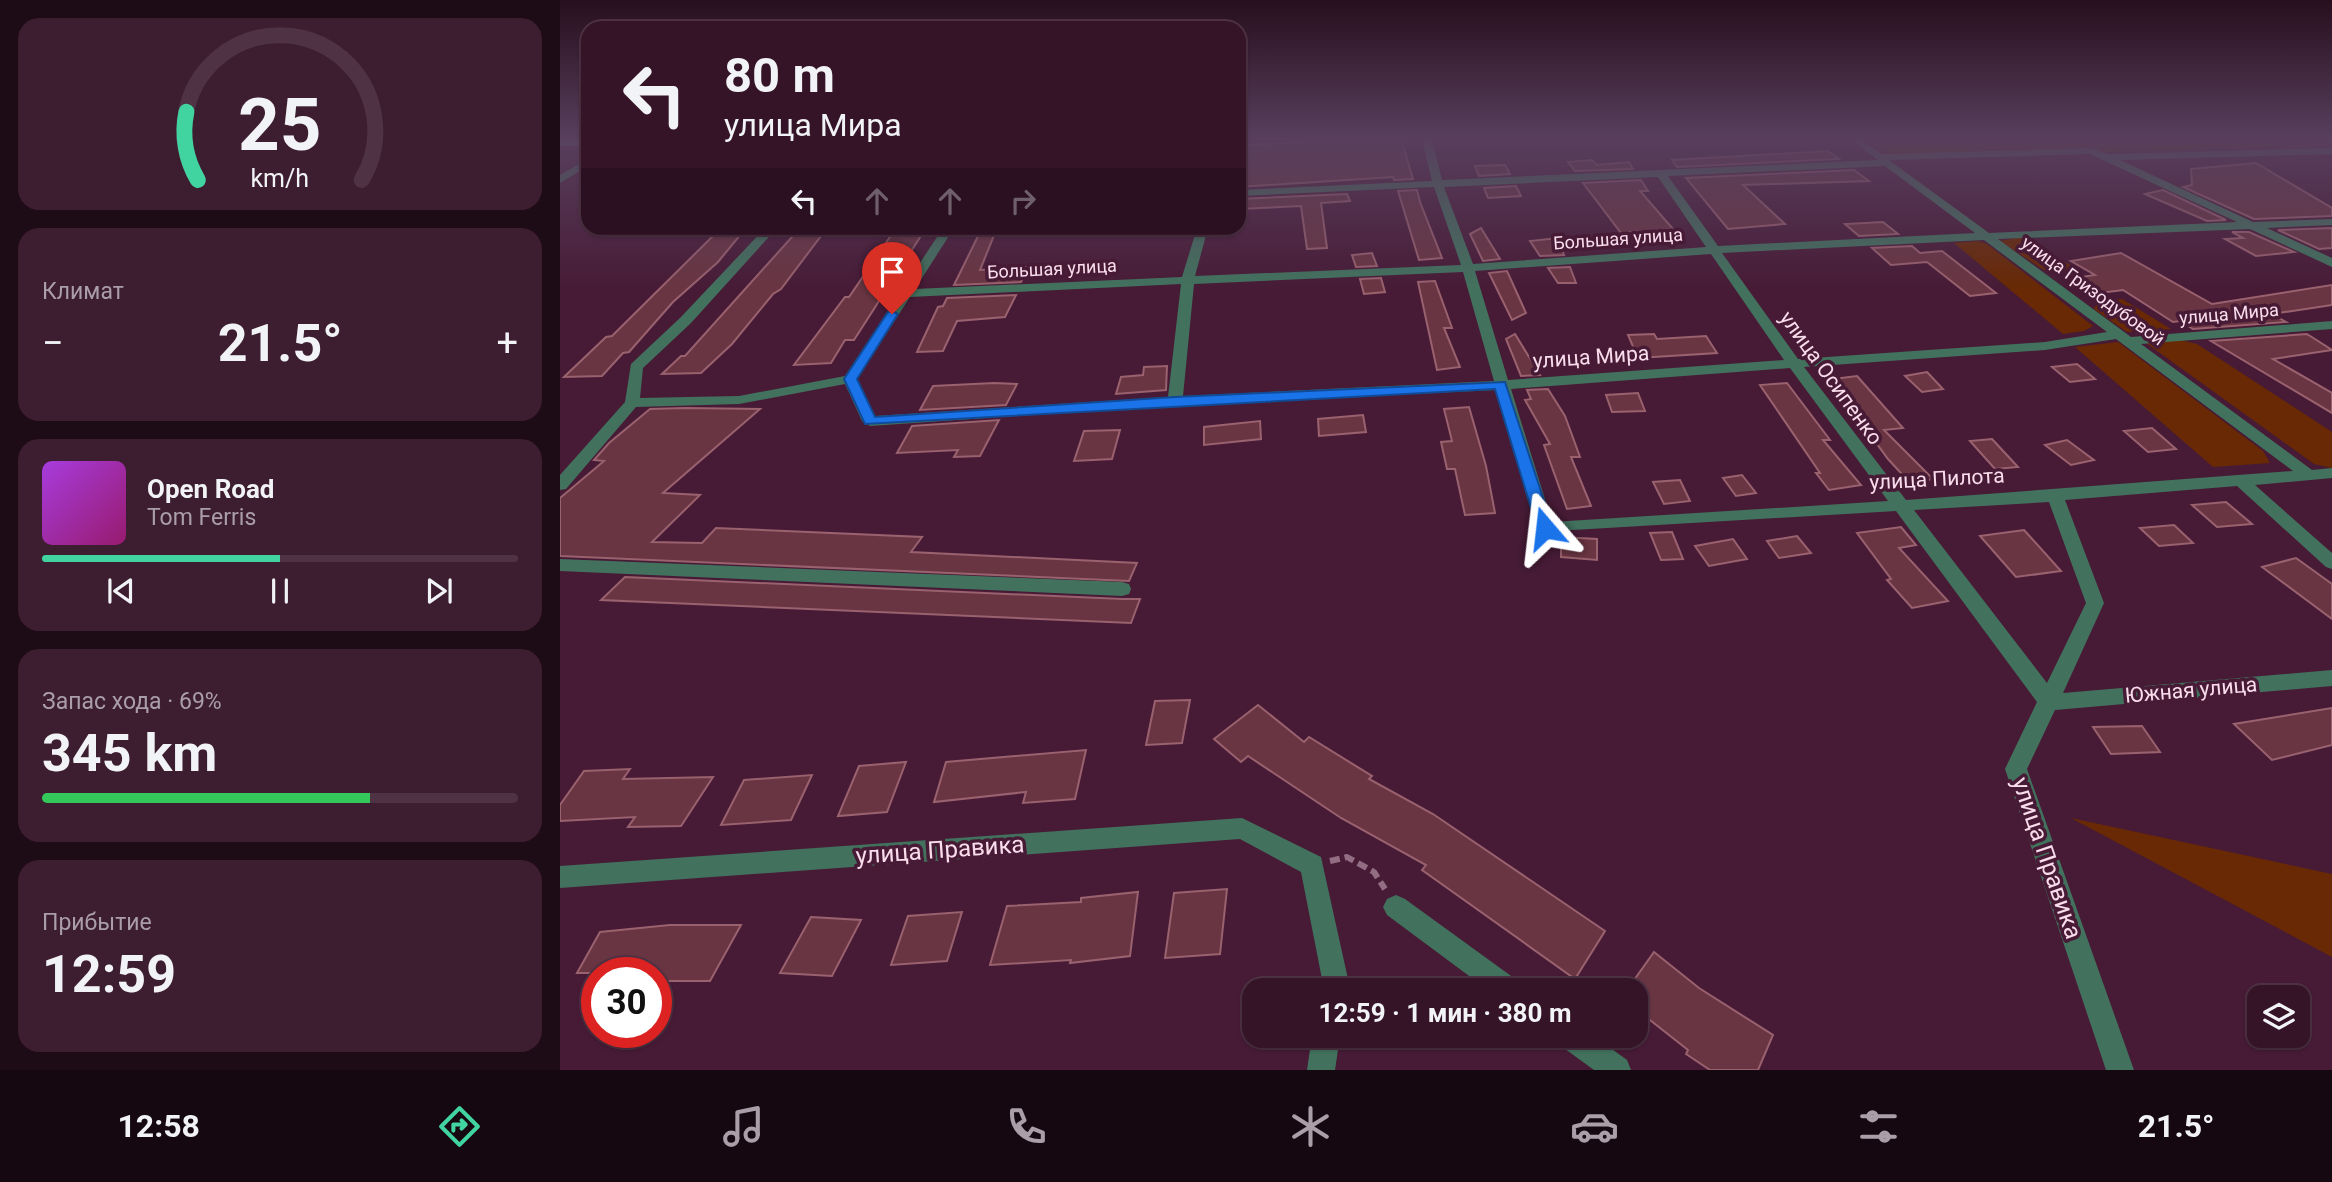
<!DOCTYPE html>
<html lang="ru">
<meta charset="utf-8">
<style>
:root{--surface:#351428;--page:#3d1d30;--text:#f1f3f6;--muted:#aa9ea8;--line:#4f3345;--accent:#42d4a0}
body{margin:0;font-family:Roboto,sans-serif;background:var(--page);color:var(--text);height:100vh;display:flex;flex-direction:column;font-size:26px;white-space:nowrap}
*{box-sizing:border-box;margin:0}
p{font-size:23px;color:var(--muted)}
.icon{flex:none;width:38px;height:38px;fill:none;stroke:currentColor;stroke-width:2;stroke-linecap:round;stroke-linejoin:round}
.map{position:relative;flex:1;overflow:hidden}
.sheet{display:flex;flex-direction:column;gap:18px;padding:18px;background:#1d0b16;width:560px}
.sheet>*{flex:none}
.top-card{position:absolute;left:21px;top:21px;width:665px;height:214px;border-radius:21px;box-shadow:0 2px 5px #0004,0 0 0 2px var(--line);background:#351428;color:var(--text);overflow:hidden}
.controls{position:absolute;left:1687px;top:985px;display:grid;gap:14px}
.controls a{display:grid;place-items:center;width:63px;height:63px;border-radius:14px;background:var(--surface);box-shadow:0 2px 5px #0004,0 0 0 2px var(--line);font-size:35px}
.speed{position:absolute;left:21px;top:957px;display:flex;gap:14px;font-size:35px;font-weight:700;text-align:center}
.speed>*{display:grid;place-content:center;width:91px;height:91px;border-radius:50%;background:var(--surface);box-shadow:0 2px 5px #0004,0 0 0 2px var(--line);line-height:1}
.speed .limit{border:10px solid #d22;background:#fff;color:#111}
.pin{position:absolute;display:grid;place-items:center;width:60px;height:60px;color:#fff;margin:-72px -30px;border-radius:50% 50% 50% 0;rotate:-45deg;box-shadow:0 0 7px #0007}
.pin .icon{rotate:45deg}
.me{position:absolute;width:77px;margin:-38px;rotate:343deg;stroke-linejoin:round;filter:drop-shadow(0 0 5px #0008)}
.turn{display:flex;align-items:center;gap:24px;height:147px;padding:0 28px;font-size:32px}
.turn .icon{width:91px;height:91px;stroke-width:2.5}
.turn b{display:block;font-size:49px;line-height:60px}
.lanes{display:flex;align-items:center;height:66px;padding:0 28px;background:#0003;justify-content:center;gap:35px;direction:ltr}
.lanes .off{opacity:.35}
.big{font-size:52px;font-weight:700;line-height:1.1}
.sheet .tile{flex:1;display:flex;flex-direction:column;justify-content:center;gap:10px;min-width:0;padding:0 24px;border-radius:21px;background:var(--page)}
.sheet .dial{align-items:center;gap:0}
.dial svg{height:182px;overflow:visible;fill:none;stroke:var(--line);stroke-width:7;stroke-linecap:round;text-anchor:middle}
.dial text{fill:var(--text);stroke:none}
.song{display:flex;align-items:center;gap:21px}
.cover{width:84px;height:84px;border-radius:10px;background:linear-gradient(135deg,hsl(280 70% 55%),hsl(320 70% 35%))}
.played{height:7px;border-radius:4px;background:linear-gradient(90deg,var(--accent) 50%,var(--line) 50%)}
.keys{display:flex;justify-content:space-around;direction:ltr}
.heat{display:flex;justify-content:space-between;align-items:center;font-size:38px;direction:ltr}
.charge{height:10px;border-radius:5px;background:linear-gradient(90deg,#34c759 69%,var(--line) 0)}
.trip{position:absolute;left:682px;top:978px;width:406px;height:70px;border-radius:21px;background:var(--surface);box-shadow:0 2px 5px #0004,0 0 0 2px var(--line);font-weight:700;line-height:70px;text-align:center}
.tab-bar{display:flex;height:112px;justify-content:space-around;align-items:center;background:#150810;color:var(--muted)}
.tab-bar .icon{width:49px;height:49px}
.tab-bar .selected{color:var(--accent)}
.tab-bar b{font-size:32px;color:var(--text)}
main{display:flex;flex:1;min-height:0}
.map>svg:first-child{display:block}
</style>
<main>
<section class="sheet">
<div class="tile dial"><svg viewBox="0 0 100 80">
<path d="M14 69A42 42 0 1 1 86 69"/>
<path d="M14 69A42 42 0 0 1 9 39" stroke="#42d4a0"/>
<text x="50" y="56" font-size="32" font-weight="700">25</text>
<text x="50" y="72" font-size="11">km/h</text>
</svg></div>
<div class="tile"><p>Климат</p>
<div class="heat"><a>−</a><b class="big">21.5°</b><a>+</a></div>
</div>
<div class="tile">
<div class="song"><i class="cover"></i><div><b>Open Road</b><p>Tom Ferris</p></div></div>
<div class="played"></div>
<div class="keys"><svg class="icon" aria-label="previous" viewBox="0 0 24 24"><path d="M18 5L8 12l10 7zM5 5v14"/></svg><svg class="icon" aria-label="pause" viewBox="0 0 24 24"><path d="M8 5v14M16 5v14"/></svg><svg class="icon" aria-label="next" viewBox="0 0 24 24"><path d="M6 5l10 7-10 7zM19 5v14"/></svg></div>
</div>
<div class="tile"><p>Запас хода · 69%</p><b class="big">345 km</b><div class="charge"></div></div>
<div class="tile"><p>Прибытие</p><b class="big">12:59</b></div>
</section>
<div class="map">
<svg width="1772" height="1070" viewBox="0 0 1772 1070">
<rect width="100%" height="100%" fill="#471b36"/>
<g fill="#682904">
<polygon points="1306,139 1772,139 1772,145 1332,159"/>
<polygon points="1462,237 1519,270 1487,272 1440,241"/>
<polygon points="1418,241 1427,244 1533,326 1524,331 1503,334 1394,243"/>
<polygon points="1562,299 1611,329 1567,332 1534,309 1538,302"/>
<polygon points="1620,340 1637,344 1772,432 1772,468 1754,464 1586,343"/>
<polygon points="1558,342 1703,451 1710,463 1653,467 1515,347"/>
<polygon points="1511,818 1772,874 1772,957"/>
</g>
<g fill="#693542" stroke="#9a616e" stroke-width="2">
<polygon points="841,139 853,179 834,180 833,177 679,187 679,145"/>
<polygon points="1268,151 1279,159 1117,167 1112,160"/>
<polygon points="1032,160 1037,165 1069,162 1073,169 1015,171 1008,162"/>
<polygon points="1696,163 1772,208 1772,216 1694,219 1623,187 1632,185 1631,169"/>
<polygon points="945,165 950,174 919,176 915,166"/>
<polygon points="1294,170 1309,181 1183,185 1225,224 1168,229 1126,178"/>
<polygon points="1081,180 1088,191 1080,191 1113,229 1061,233 1023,183"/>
<polygon points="956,186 961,196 928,198 924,188"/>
<polygon points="857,190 860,202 882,258 859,260 838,191"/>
<polygon points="1603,190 1666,220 1647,221 1585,194"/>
<polygon points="787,194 790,201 761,203 767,248 747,249 741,206 679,209 679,199"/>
<polygon points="1323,222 1338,234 1299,236 1285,224"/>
<polygon points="161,228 186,228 158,262 113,302 69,352 63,353 42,376 4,377 46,337 52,336"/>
<polygon points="240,228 267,228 221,289 213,294 172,344 141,373 102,374 121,356 125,356"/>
<polygon points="336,228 366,228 294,340 285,340 271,363 234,365 285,297 289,297"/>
<polygon points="422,228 437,228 420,270 468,267 461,282 394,285"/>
<polygon points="921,228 940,259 923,261 910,234"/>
<polygon points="1772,228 1772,248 1759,249 1718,230"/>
<polygon points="1672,232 1689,232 1734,252 1696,256 1665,239 1683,238"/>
<polygon points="998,238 1004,255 980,256 970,241"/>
<polygon points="1352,246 1360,253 1382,251 1436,293 1410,296 1367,262 1331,265 1312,248"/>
<polygon points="812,253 817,266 796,267 792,255"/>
<polygon points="1561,253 1652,304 1772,285 1772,305 1712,314 1726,322 1633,329 1620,321 1613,322 1563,290 1532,294 1507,279 1535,275 1511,261"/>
<polygon points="1010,267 1016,283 998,283 988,268"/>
<polygon points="947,271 966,313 952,320 929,273"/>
<polygon points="821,278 825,292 804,294 800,279"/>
<polygon points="875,281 892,328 884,328 900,367 877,370 858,282"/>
<polygon points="456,295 445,317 397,321 383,351 357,352 378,307 383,306 387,298"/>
<polygon points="955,334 980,375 961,376 946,339"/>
<polygon points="1094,334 1097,339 1146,336 1157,353 1078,358 1068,335"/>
<polygon points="1747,334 1772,350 1713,359 1772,393 1772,413 1651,341"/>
<polygon points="1517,364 1535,379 1510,382 1492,367"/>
<polygon points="607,366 606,390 556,394 561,377 583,375 584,367"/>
<polygon points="1367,372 1383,389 1362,392 1345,376"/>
<polygon points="1297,376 1343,428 1324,430 1373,479 1350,483 1328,459 1309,433 1311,431 1308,432 1265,380"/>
<polygon points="434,383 457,384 446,405 360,410 373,386"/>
<polygon points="1227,383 1270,440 1263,440 1301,485 1269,490 1256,473 1260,473 1200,385"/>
<polygon points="988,389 1005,416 1020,457 1011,457 1031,506 1007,509 984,445 990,444 965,400 971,399 967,390"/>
<polygon points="1078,393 1085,411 1052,412 1046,395"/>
<polygon points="909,407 926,466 935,513 905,515 895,469 887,469 881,442 892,441 884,409"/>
<polygon points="125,408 200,409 103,493 140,495 92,542 142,543 156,528 362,537 351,552 577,563 569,581 0,556 0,498 44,461 34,460 49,443 90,409"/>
<polygon points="803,415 806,432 759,436 758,419"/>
<polygon points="439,420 420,456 394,457 398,450 337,453 352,426"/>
<polygon points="700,421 701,439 644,445 644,427"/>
<polygon points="1592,428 1616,449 1588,452 1564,431"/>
<polygon points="560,430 552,459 514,461 524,431"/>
<polygon points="1432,439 1458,467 1435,469 1410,441"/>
<polygon points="1507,440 1534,460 1511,465 1485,445"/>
<polygon points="1182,475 1196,493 1176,496 1163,478"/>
<polygon points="1120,480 1130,501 1104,504 1093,482"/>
<polygon points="1666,502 1692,524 1657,527 1632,505"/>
<polygon points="1614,525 1633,543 1599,546 1580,528"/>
<polygon points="1341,527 1356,545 1339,548 1388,601 1352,608 1327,580 1331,579 1297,533"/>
<polygon points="1464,530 1501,571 1456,577 1420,536"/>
<polygon points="1112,532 1123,559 1101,560 1090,533"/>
<polygon points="1237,536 1251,553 1219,558 1207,541"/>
<polygon points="1001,537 1037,539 1037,560 1001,557"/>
<polygon points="1173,539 1187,559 1149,566 1135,546"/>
<polygon points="1736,558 1772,584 1772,619 1702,567"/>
<polygon points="65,577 562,599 580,599 571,623 41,600"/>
<polygon points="630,700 622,743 586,745 595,701"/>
<polygon points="698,705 744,742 749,737 812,776 809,779 873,814 1045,931 1015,979 862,870 866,865 781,818 688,756 681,762 654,739"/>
<polygon points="1772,708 1772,745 1712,760 1674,724"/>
<polygon points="1582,726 1600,752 1551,754 1533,727"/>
<polygon points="526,750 515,799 463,803 466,792 374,802 386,762"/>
<polygon points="346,762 327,812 278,816 299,766"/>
<polygon points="70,769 63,779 153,777 121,826 68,827 75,817 0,821 0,805 24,771"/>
<polygon points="252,775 231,820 161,825 184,780"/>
<polygon points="667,889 660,954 605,958 614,893"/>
<polygon points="578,892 570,956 510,963 511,960 430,965 447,906 521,902 521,898"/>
<polygon points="402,912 387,961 331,965 348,916"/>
<polygon points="251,917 301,920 272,976 220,973"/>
<polygon points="110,925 181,925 150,981 96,981 96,973 17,973 40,932"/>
<polygon points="1094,952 1139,988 1213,1035 1198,1070 1150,1070 1126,1054 1128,1050 1076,1009 1076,990 1067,990"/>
</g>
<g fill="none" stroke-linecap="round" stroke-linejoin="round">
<polyline stroke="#936e83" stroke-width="6" stroke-dasharray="10 5" stroke-linecap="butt" points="770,861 787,857 814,872 825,889"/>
<g fill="#42725e" fill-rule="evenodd">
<path d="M862,139H872L882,180L1318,160L1290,139H1301L1321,154L1531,148L1549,154L1772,148V154L1560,160L1693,222L1772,219V225L1707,228L1772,258V267L1690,229L1438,239L1571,337L1772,321V329L1581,344L1752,470L1772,468V478L1695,485L1772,553V569L1766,567L1677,486L1505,500L1544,603L1503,693L1772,670V686L1495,710L1467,769L1574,1070H1546L1445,769L1477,702L1336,511L979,532L937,390L615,405L310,426L302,421L285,384L179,404L76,407L6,489L0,490V475L65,402L71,364L121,317L205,228H217L131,323L83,368L80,398L179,396L285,376L383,228H394L355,289L622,277L637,228H648L635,276L901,265L874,187L679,196V190L872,181ZM1530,154L1677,222L1429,233L1329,160ZM1325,166L1415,233L1158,246L1108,176ZM1098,177L1146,247L913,264L884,187ZM1424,240L1547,332L1485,342L1238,359L1162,253ZM1151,254L1224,360L948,380L915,271ZM903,272L934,381L623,396L634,284ZM621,284L608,397L315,416L297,379L350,297ZM1556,339L1733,471L1346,500L1244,367L1485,350ZM1230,368L1328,501L992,522L951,389ZM1489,502L1526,603L1487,683L1354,510Z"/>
<polygon points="28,159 28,166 0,183 0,175"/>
<polygon points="0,559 562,582 569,584 571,589 569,594 562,596 0,571"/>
<polygon points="682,818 761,857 788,979 786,990 760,990 762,979 741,872 680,839 0,888 0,866"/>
<polygon points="836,895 845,899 958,981 962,990 928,990 827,915 823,907 827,899"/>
<polygon points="752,1036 780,1036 775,1070 747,1070"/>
<polygon points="997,1036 1034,1036 1067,1060 1071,1070 1034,1070 1001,1046"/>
</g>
<polygon fill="#48b68d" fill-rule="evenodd" points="28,139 28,145 0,146 0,140"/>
</g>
<linearGradient id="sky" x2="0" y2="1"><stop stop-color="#270f1e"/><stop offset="0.48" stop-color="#583f5d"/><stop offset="1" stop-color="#583f5d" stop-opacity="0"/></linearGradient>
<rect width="1772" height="289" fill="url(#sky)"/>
<polygon fill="#1a73e8" stroke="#114b97" stroke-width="2" points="332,311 338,314 297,379 315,417 615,397 945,382 993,528 985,533 977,528 935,389 305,424 284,379 328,312"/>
<g text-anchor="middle" stroke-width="7" stroke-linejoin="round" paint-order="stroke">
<g font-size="18" fill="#faddec" stroke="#471b36">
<text transform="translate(1058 239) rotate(-4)" y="6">Большая улица</text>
<text transform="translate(492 269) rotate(-3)" y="6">Большая улица</text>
<text transform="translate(1533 291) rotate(36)" y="6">улица Гризодубовой</text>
<text transform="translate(1669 314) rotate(-5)" y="6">улица Мира</text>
</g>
<g font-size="21" fill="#faddec" stroke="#471b36">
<text transform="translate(1031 357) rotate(-4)" y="7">улица Мира</text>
<text transform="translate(1271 378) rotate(54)" y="7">улица Осипенко</text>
<text transform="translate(1377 479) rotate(-3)" y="7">улица Пилота</text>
<text transform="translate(1631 690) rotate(-5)" y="7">Южная улица</text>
</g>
<g font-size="24" fill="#faddec" stroke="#471b36">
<text transform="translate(380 850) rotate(-4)" y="8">улица Правика</text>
<text transform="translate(1487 858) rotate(71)" y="8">улица Правика</text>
</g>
</g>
</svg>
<div class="controls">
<a><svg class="icon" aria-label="layers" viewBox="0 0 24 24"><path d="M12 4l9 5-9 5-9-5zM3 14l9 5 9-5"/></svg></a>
</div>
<div class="speed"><div class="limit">30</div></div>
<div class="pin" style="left:332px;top:314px;background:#d93025"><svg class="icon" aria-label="arrive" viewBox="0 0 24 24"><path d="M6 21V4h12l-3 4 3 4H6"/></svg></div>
<svg class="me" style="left:985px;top:528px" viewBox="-20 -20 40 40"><path d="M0-17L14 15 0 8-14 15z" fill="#1a73e8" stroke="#fff" stroke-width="4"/></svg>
<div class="trip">12:59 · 1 мин · 380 m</div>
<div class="top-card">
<div class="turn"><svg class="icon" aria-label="left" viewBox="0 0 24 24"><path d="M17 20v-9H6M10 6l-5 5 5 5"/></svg><div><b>80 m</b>улица Мира</div></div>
<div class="lanes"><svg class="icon" aria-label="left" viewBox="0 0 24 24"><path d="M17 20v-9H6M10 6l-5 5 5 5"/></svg><svg class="icon off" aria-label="ahead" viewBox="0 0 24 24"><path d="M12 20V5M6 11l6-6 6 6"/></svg><svg class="icon off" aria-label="ahead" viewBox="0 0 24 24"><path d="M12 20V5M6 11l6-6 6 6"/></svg><svg class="icon off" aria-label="right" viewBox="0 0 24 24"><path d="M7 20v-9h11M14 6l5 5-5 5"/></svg></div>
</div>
</div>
</main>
<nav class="tab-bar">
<b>12:58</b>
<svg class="icon selected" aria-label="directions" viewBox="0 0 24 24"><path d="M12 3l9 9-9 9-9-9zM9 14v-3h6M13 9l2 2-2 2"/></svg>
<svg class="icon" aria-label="music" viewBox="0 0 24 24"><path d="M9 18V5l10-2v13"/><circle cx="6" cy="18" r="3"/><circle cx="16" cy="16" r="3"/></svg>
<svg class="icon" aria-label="phone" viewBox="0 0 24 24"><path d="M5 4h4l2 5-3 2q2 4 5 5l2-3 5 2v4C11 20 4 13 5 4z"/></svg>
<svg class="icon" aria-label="climate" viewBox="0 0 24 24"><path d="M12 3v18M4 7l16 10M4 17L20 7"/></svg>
<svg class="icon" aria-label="car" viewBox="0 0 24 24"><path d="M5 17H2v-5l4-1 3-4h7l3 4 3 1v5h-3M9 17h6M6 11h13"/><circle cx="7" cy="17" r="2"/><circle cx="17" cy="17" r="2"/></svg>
<svg class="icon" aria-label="filters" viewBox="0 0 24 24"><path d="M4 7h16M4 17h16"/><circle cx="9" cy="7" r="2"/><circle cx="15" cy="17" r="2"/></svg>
<b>21.5°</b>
</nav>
